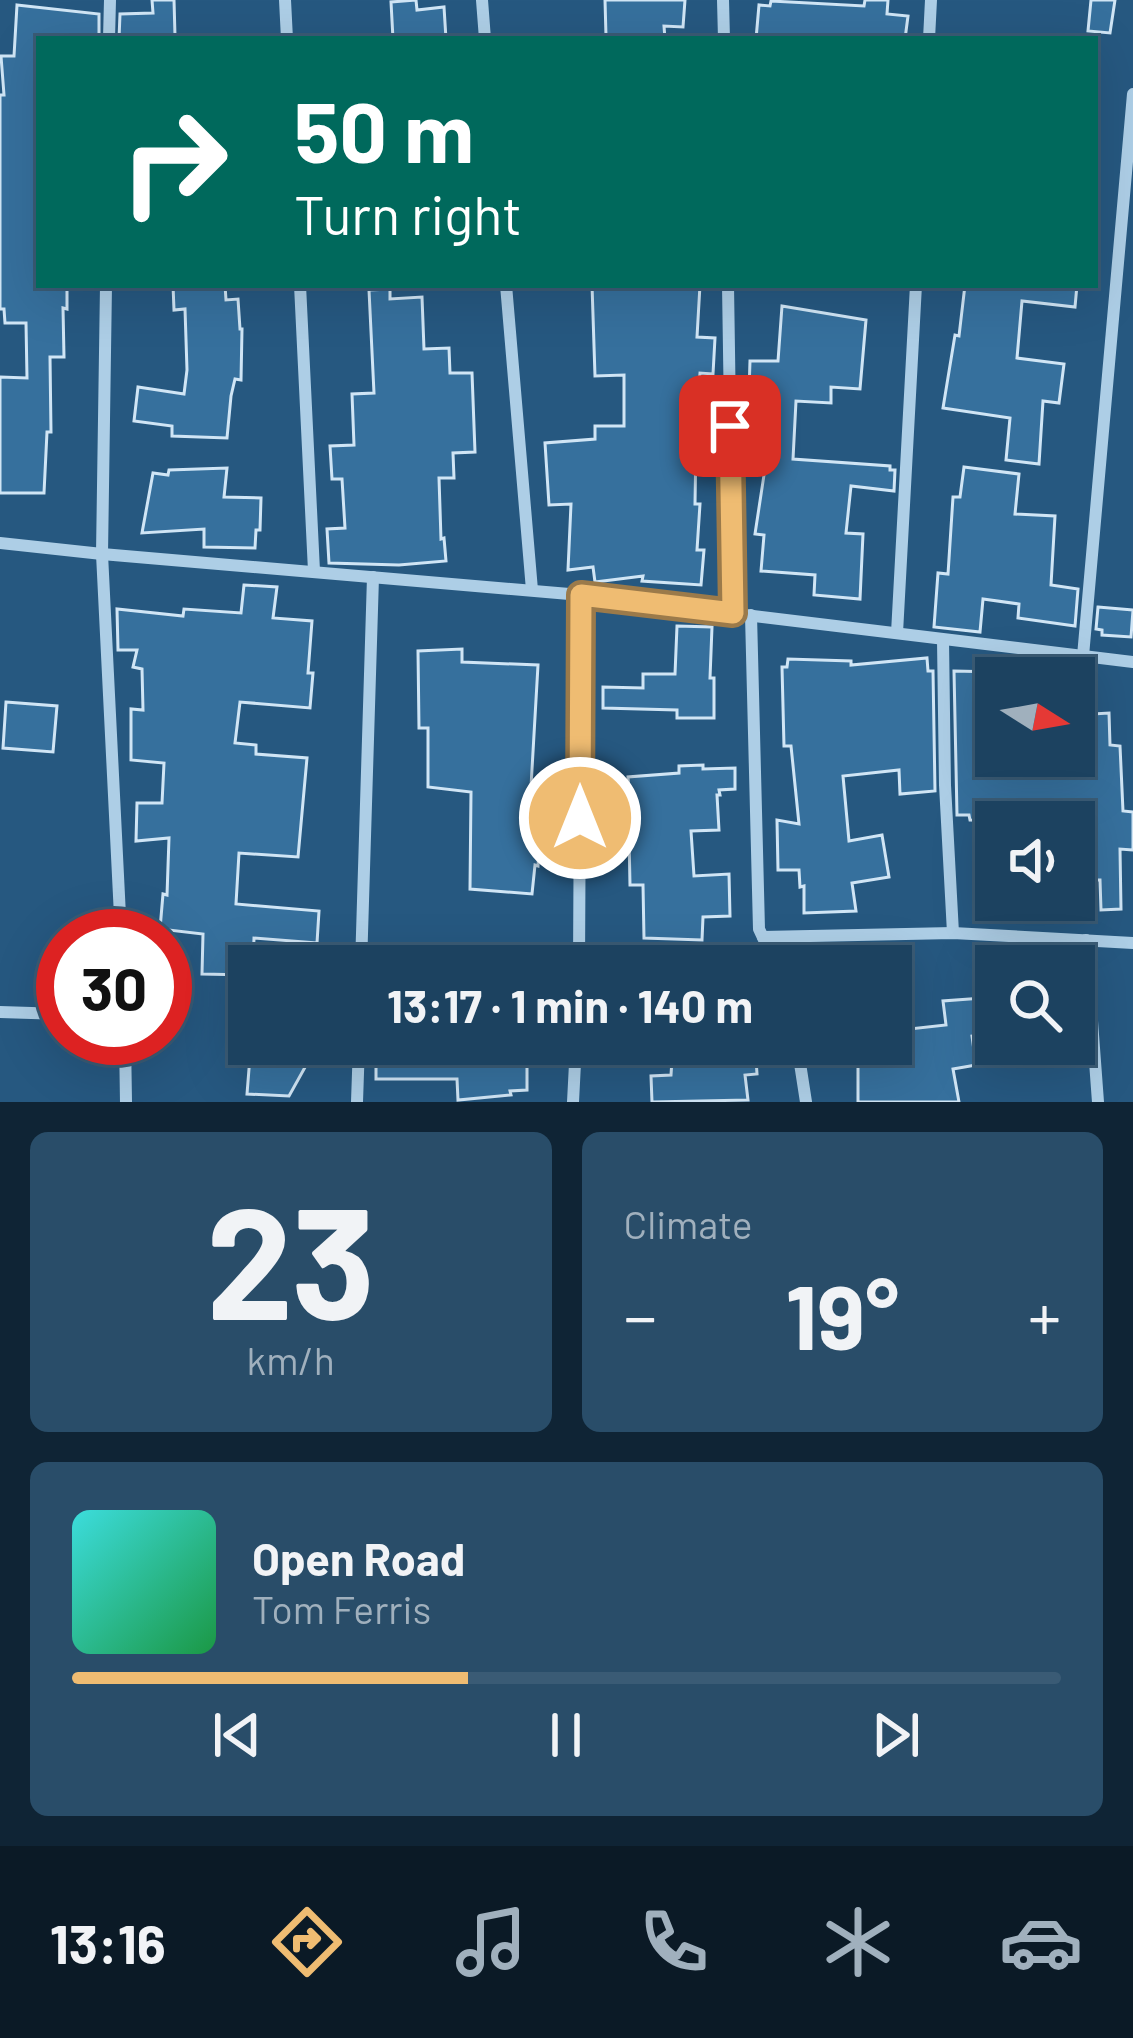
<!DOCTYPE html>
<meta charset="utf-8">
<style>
:root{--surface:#1c4260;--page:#294d69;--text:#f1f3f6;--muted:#a0b0bd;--line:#3a5b75;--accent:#efbc72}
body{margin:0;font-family:Barlow,sans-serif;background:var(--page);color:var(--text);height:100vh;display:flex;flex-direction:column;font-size:45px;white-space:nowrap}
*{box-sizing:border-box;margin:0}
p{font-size:39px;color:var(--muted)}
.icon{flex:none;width:66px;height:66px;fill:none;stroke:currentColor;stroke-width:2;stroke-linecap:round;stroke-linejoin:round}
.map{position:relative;height:1102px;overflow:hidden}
.drawer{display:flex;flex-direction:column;gap:30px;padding:30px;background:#0f2435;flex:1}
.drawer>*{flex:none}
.top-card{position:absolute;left:36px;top:36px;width:1062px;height:252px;border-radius:0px;box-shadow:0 12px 48px #0002,0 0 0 3px var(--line);background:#00695c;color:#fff;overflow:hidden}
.needle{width:78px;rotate:101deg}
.fabs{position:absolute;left:975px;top:657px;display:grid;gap:24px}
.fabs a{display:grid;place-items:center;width:120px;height:120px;border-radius:0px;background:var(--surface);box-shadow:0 12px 48px #0002,0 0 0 3px var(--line);font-size:60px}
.speed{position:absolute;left:36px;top:909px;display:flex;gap:24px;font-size:60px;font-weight:700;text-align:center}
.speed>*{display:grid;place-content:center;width:156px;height:156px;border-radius:50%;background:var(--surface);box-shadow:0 12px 48px #0002,0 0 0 3px var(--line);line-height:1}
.speed .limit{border:18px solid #d22;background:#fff;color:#111}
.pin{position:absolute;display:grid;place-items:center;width:102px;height:102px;color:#fff;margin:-51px;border-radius:24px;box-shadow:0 6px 18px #0006}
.me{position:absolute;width:132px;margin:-66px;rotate:0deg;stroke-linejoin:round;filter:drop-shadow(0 0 9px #0008)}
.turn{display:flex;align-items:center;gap:42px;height:252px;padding:0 60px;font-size:54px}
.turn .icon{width:156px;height:156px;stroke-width:2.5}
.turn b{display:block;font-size:84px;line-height:102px}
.big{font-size:90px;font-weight:700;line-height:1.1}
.drawer .tile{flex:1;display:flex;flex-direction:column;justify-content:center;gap:18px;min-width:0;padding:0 42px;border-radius:18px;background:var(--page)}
.drawer .dial{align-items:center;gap:0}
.dial b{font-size:156px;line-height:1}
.song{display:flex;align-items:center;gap:36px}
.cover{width:144px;height:144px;border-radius:18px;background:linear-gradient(135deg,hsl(180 70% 55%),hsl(140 70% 35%))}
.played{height:12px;border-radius:6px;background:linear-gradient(90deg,var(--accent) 40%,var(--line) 40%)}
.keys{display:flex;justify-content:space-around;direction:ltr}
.heat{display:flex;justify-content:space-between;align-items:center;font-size:66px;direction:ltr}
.drawer .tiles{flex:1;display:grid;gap:30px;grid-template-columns:1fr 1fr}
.tile:last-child{grid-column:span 2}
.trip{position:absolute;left:228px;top:945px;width:684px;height:120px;border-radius:0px;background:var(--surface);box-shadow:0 12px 48px #0002,0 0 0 3px var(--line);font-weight:700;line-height:120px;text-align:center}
.dock{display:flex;height:192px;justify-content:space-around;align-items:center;background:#0b1a26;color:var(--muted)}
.dock .icon{width:84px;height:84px}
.dock .selected{color:var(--accent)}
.dock b{font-size:54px;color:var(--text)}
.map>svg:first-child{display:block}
</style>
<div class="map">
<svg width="1133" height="1102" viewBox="0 0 1133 1102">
<rect width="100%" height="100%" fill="#265880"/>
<g fill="#36709d" stroke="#d0e5f5" stroke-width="3">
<polygon points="152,0 174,0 175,36 119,39 120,14 153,13"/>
<polygon points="416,0 417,10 444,7 446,39 393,39 391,2"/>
<polygon points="605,0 685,0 683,27 664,26 665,39 613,39 613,36 606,36"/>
<polygon points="865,0 888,0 887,14 908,16 905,39 756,39 759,5 770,6 771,1 864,6"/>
<polygon points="1091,0 1115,0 1110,33 1088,31"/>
<polygon points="17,5 99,14 99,39 39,39 39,285 67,285 67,309 63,308 64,357 50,357 51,432 47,432 44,493 0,493 0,377 27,378 26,323 5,323 4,309 0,309 0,95 4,95 1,56 14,56"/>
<polygon points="173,285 225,285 226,300 238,299 240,329 242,329 241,380 235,379 231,396 227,438 172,436 172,426 134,421 138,387 184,394 187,370 185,309 174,310"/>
<polygon points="592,285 700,285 697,337 715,338 713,374 700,373 698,398 685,397 684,443 696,443 695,504 700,504 697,550 704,550 701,585 642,581 643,576 595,582 593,567 568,570 571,504 549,505 545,443 595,439 595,426 624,426 624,375 595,376"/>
<polygon points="965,285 1077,285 1075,307 1022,301 1017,358 1064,364 1059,403 1043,401 1039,464 1006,460 1010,418 943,408 955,335 959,336"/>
<polygon points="390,289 390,299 422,297 424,349 449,348 450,373 472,373 475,452 453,453 454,478 439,478 441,539 444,538 446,561 399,565 329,563 327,529 345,528 342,479 332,479 330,446 354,445 352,394 374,393 369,290"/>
<polygon points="782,306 866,320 860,389 831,387 831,403 796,401 793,459 890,466 890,470 895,470 894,491 851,486 846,533 863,534 860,599 814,595 815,575 761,571 764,535 755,534 769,442 761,442 763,392 749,391 750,361 778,361"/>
<polygon points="964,467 1019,474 1015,514 1055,516 1051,585 1078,589 1075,626 1018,618 1019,604 983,599 980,632 934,627 938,573 948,574 953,497 960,497"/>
<polygon points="227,468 224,497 261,498 260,530 256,530 255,548 204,547 204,529 142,533 153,473 168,475 169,470"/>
<polygon points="244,585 277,587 273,618 312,621 308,673 313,673 310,708 240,702 235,743 256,745 256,754 307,758 298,857 239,853 236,904 319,911 317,943 254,938 253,966 249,966 249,975 202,974 203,934 160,929 163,894 167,895 169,838 136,841 137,803 162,803 164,763 131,760 131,709 143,710 142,669 133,667 137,650 118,650 117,609 183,616 184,609 241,613"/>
<polygon points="1098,607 1133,610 1131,637 1102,635 1102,630 1096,629"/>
<polygon points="677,626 712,627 710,678 714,678 714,718 677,718 677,710 603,708 603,687 643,688 643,674 675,674"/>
<polygon points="462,649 462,662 538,665 530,804 542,805 538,866 535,865 532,894 470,889 471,792 428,787 428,728 419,728 418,651"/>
<polygon points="927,658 928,671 933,671 935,791 900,794 899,770 843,776 849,841 882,835 889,877 852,883 856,911 804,913 804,886 800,887 799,870 778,870 777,820 799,824 791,746 784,746 782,667 787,667 788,659 851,661 851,665"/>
<polygon points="954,671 996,672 996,768 1079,766 1076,715 1109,713 1110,745 1120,746 1123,811 1133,812 1133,850 1120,849 1121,909 1101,910 1100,880 1074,880 1074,822 970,820 969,815 957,815"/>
<polygon points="6,702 57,706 53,752 3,748"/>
<polygon points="703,765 703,769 735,768 735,789 719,790 720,795 717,795 719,830 691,831 694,876 729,874 730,916 703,917 702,940 644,938 643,885 630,885 629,836 632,836 628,777 679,773 679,766"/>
<polygon points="996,997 996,1033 972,1036 976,1065 953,1069 959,1102 858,1102 858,1047 891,1045 891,1031 946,1025 943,1001"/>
<polygon points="251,1044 318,1044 289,1096 247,1094"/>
<polygon points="480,1044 527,1044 527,1090 510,1091 511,1095 458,1100 457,1079 376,1079 376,1059 480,1057"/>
<polygon points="673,1044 755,1044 757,1074 745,1075 748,1100 652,1102 651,1076 671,1075"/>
</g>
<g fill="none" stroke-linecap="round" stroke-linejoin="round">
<g stroke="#adcee6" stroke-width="12">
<polyline points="285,0 287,39"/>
<polyline points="482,0 485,39"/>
<polyline points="723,0 724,39"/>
<polyline points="109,39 110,0"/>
<polyline points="929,39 931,0"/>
<polyline points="106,285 102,554 121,936"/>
<polyline points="300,285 314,571"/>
<polyline points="506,285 532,590"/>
<polyline points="728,285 733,613"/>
<polyline points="0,543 102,554 581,595 1133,662"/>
<polyline points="751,615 759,929 766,944 783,966"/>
<polyline points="897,633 916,285"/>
<polyline points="943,640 945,785 953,933"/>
<polyline points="1083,656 1133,94"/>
<polyline points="763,937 953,933 1133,943"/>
<polyline points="1086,940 1098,1102"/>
<polyline points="580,951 733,966"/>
<polyline points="361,966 373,577"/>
<polyline points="579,966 581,595"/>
<polyline points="0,1012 63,1014"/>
<polyline points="125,1038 126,1102"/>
<polyline points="797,1044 806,1102"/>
<polyline points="357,1102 359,1044"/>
<polyline points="573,1102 576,1044"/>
</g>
</g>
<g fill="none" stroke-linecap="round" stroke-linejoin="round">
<g stroke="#9b7a4a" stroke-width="30">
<polyline id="route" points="580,818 581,595 733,613 730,426"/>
</g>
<use href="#route" stroke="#efbc72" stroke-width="21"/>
</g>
</svg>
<div class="fabs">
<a><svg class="needle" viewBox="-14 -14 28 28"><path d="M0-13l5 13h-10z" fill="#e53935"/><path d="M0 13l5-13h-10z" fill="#a0b0bd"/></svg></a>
<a><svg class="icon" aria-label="sound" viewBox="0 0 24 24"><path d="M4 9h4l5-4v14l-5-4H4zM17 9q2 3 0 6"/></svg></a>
<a><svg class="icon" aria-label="search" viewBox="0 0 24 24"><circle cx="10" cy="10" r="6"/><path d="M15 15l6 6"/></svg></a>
</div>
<div class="speed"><div class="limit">30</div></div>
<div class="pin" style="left:730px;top:426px;background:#d93025"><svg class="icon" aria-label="arrive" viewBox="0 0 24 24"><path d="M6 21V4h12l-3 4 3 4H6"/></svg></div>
<svg class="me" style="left:580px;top:818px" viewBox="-20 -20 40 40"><circle r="17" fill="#efbc72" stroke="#fff" stroke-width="3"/><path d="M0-11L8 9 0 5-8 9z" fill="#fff"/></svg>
<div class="trip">13:17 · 1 min · 140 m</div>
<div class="top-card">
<div class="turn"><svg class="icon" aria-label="right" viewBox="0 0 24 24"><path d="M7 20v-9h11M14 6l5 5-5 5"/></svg><div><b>50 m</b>Turn right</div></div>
</div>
</div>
<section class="drawer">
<div class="tiles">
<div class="tile dial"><b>23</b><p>km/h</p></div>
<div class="tile"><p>Climate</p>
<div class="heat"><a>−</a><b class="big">19°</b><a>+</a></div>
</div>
<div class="tile">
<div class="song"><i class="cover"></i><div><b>Open Road</b><p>Tom Ferris</p></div></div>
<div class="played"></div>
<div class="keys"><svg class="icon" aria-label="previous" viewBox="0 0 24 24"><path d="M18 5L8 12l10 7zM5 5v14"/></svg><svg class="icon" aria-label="pause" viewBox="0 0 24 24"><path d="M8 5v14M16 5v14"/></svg><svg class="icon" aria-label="next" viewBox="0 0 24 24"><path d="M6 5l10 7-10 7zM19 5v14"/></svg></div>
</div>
</div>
</section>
<nav class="dock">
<b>13:16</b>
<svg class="icon selected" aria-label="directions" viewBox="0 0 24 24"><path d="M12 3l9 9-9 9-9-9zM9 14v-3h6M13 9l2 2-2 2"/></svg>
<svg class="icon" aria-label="music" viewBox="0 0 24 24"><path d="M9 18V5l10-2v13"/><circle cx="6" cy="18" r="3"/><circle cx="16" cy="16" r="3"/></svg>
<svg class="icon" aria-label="phone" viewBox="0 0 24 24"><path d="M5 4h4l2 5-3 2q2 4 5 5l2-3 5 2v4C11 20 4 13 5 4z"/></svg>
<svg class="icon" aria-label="climate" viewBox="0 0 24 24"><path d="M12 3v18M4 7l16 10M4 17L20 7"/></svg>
<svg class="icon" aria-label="car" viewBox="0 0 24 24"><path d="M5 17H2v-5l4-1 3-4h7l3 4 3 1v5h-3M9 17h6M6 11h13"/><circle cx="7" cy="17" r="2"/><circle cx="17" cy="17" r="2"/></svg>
</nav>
